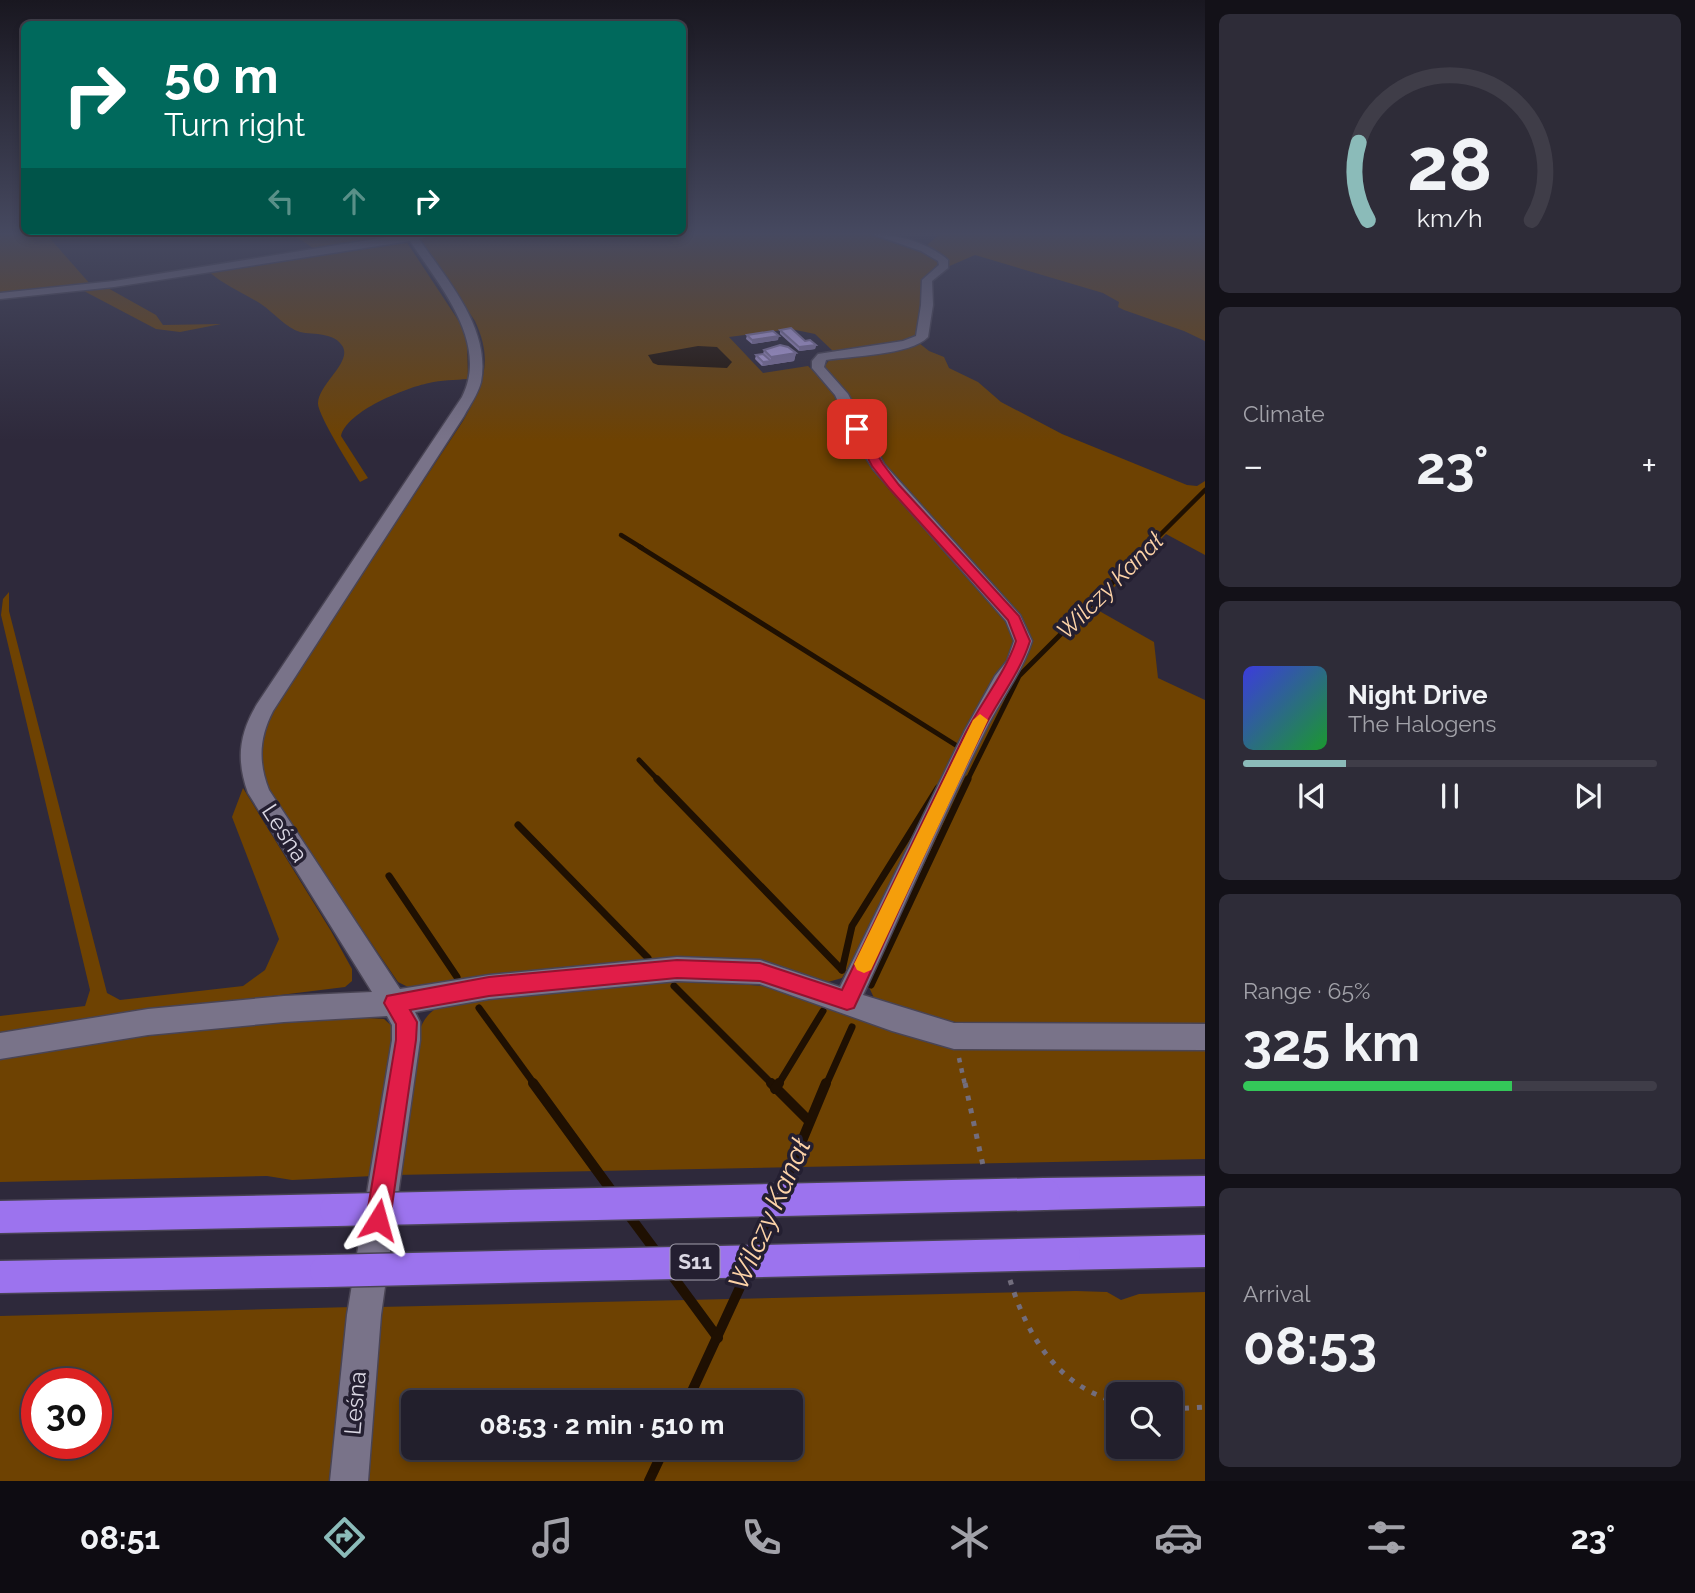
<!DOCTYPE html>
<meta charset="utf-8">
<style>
:root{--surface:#221f2c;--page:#2e2c38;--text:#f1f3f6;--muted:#a2a2a9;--line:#3f3d48;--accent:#8bbbb9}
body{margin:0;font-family:Raleway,sans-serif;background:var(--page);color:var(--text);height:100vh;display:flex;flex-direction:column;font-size:26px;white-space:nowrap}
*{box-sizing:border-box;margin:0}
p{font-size:23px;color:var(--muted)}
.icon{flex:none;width:38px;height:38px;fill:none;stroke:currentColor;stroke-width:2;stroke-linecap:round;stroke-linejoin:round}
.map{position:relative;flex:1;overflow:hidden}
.side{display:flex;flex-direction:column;gap:14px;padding:14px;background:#131118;width:490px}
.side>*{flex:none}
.banner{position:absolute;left:21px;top:21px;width:665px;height:214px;border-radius:10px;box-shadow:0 4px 10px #0003,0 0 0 2px var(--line);background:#00695c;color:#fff;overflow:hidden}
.fabs{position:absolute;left:1106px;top:1382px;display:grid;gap:14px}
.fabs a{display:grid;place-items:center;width:77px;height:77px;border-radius:10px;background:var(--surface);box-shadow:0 4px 10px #0003,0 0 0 2px var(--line);font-size:35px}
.speed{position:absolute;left:21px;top:1368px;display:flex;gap:14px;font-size:35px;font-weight:700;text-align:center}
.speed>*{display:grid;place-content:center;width:91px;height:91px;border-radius:50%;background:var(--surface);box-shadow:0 4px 10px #0003,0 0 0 2px var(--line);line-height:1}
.speed .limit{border:10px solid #d22;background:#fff;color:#111}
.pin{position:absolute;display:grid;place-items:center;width:60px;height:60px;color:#fff;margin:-30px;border-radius:14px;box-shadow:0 4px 10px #0006}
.me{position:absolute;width:77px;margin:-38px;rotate:8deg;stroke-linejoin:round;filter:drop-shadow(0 0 5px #0008)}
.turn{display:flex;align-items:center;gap:24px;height:147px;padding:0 28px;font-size:32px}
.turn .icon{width:91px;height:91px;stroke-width:2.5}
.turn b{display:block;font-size:49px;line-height:60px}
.lanes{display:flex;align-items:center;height:66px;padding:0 28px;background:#0003;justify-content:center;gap:35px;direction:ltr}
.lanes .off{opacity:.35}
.big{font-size:52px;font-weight:700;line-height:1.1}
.side .card{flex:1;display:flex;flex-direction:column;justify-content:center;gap:10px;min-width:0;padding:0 24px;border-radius:10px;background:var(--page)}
.side .dial{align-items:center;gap:0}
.dial svg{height:182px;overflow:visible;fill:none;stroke:var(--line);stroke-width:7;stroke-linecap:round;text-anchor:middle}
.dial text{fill:var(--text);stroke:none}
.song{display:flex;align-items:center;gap:21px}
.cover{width:84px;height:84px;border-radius:10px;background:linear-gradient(135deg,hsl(240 70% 55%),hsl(130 70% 35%))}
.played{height:7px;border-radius:4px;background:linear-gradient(90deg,var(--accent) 25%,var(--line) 25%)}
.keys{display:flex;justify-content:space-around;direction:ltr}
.heat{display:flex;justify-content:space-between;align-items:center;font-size:38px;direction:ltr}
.charge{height:10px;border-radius:5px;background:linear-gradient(90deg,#34c759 65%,var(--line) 0)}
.trip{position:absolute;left:401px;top:1390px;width:402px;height:70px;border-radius:10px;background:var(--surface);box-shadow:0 4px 10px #0003,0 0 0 2px var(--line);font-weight:700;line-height:70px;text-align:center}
.dock{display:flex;height:112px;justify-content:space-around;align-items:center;background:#0e0c12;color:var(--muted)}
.dock .icon{width:49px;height:49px}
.dock .on{color:var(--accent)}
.dock b{font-size:32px;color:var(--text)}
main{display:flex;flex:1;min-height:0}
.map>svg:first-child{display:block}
</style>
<main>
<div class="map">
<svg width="1205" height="1481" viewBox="0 0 1205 1481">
<rect width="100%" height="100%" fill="#2e293b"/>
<g fill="#6e4202" fill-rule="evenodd">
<polygon points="0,234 46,234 91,285 0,295"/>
<polygon points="292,234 379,234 378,240 316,250"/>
<path d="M444,234H872L921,249L939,261L936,267L923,281V309L916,337L911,340L834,352L815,334L791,329L729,337L763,373L808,366L838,396L874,467L893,493L994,602C1008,619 1019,635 1010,657L895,882L842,978L828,982L763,964L732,958L488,978L408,987L398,982L272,798C259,769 258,754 264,723L463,421C483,385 494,362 475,321L419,238Z"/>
<polygon points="940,234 1205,234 1205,341 1184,331 1124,310 1118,307 1119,302 1103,293 975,255 945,268 948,260 927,245"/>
<path d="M406,241L462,326L467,344L468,379C455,380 441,380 429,383C405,388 347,411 341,436L368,478L360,482C352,469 317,414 318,403C319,384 351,363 343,347C335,332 314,335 300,332C286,328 273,312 261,304C242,292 223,285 207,270Z"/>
<polygon points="106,287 156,315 163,325 221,324 180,332 156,329 82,290"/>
<path d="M919,343L929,351L944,357L949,368L978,382L1001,402L1062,434L1187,485L1197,486L1205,481V555L1166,534L1094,608L1154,642L1158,678L1205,700V1023H964L939,1020L876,1002L867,983C904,903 936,821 977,744C988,721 1030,659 1031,640L881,463L824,367L830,359Z"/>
<polygon points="9,592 9,611 107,993 120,1000 243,986 265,970 279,939 232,817 243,788 331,931 352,969 352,981 345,987 133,1013 0,1038 0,1016 85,1006 90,990 1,615 3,599"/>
<path d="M695,980L772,987L844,1015L937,1042L1205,1047V1159L395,1175L418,1034C425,1015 432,1008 452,1002L645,982Z"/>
<path d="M353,1017L384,1019L393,1027L395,1038L373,1176L292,1180L267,1176L0,1182V1058C117,1037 234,1026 353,1017Z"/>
<path d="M1076,1291L1107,1292L1121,1300L1139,1294L1205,1292V1481H368L367,1454L379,1307ZM1118,1395H1171V1447H1118ZM413,1402H791V1447H413Z"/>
<path d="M353,1307L329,1481H0V1316ZM37,1384H96V1444H37Z"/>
</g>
<polygon fill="#1f1002" points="698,346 717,347 732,362 727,368 658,365 653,363 648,355"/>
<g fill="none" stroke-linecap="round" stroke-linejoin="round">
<g stroke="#1f1002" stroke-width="4.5">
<polyline points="621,535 642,548"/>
<polyline points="1147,548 1205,490"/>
</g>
<g stroke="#1f1002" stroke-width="5">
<polyline points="640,547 962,749"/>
<polyline points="639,760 659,781"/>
<polyline points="967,781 1019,676 1148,547"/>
</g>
<g stroke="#1f1002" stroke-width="7">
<polyline points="657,779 842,970"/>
<polyline points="518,825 648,958"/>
<polyline points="389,876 457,977"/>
<polyline points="842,970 852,926 938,788"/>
<polyline points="871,985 968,779"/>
<polyline points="674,986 773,1085"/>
<polyline points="479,1008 535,1085"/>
<polyline points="778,1085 823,1011"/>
<polyline points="826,1085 852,1027"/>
</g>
<g stroke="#1f1002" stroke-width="10">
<polyline points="533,1083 614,1194"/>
<polyline points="771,1083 809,1121"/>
<polyline points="775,1089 779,1083"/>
<polyline points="782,1189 826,1083"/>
<polyline points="628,1214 657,1253"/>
<polyline points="757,1251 774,1209"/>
<polyline points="671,1274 718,1338"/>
<polyline points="687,1402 748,1270"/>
<polyline points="649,1481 665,1447"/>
</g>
<g stroke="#494454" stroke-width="3">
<path id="minor" d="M406,234H439L419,239C447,280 491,328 481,382C478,394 470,405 464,416L273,711C259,738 258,762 269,790L400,989L489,975L677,957L760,960L840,987L965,730L995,676L1007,661L1014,641L1006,621L873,469L858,445L835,395L812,368V361L818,354L903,341L916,336L921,305L922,280L939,265L938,261L921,251L872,234C897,234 929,243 948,260V268L932,281L933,305L928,337C911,355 851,356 826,360L824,367L848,394L884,464L1020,615L1032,641C1022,673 1000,700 985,731C942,818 904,907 863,995L954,1023L1205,1024V1050L954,1049L892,1031L760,984L677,981L489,999L415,1012L420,1022V1040L381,1315L368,1481H330L347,1315L392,1040V1025L387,1016L284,1022L148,1035L0,1059V1033L148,1009L284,996L372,992L248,793C236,760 239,734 257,704L462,397C490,342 438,284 410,241L114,287L0,299V293L114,281Z"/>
</g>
<g stroke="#494454" stroke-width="3">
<g id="highway">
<polygon points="1205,1176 1205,1206 1044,1210 1033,1205 1028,1194 1033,1183 1044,1178"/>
<polygon points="336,1194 347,1199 352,1210 347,1221 336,1226 0,1233 0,1201"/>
<polygon points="1205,1235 1205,1267 1064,1270 1053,1265 1048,1254 1053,1243 1064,1238"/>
<polygon points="326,1255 338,1259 342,1271 338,1283 326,1287 0,1293 0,1261"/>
</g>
</g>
<polyline stroke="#726d7d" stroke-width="4.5" stroke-dasharray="4.5 6" stroke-linecap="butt" points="959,1058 965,1085"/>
<g stroke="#726d7d" stroke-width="5" stroke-dasharray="5 8" stroke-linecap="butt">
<polyline points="965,1083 984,1170"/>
<path d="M1010,1280C1027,1336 1058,1387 1118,1402"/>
<polyline points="1171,1409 1205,1407"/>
</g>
<use href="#minor" fill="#797389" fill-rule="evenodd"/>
<use href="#highway" fill="#9c73ee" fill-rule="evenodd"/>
<g stroke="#494454" stroke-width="35" stroke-linecap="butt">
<g id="highway-bridge">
<polyline points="336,1210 1044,1194"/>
<polyline points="326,1271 1064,1254"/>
</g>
</g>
<use href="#highway-bridge" stroke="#9c73ee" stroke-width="32"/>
</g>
<g fill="#a292ca">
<polygon points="780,330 816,345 815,349 799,351 780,334"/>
<polygon points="747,335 778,340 752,344 746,339"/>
<polygon points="764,350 796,353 794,361 762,366 755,359 756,355 763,354"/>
</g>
<g fill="#8477a4">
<polygon points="779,336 778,340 752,344 752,340"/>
<polygon points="816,345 815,349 799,351 799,347"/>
<polygon points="796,353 794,361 762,366 763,362 771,361 771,357"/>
</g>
<g fill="#bcaaeb" stroke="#8477a4" stroke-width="2">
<polygon points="791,328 805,341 810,340 816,345 799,347 780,330"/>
<polygon points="773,331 779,336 752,340 747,335"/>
<polygon points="780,345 788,347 796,353 771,357 764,350"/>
<polygon points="763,354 771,361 763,362 756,355"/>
</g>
<linearGradient id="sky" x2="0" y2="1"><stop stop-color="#191720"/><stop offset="0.53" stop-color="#464960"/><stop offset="1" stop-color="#464960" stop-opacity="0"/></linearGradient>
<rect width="1205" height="441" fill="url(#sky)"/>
<path fill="#e11d48" stroke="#92132f" stroke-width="2" d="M853,427H861L883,464L899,485L1019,616L1030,641C1020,673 998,700 983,730C938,821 897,915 854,1008L847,1010L760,981L677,978L489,996L410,1010L417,1022L416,1040L390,1220L386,1228L378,1232L369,1228L366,1220L396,1040V1024L384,1003L387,996L489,977L677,960L760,963L842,990C883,905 924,819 965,734C981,702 1005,674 1016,641L1008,620L890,489L872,466L852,429Z"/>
<polygon fill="#f59e0b" points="980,714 988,720 871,970 864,973 857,970 854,964 857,958 973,720"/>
<g text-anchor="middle" stroke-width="7" stroke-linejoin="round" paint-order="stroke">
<rect fill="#241f31" stroke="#a3a0ae" stroke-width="2" x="670.5" y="1244.5" width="49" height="35" rx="5"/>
<g font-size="21" font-weight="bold" fill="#dad7e3">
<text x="695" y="1269">S11</text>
</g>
<g font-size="23" fill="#dad7e3" stroke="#241f31">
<text transform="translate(285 833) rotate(57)" y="8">Leśna</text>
<text transform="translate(355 1403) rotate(-85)" y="8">Leśna</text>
</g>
<g font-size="24" font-style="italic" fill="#fcd2a7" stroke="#241f31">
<text transform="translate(1110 586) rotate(-45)" y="8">Wilczy Kanał</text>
</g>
<g font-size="28" font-style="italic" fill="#fcd2a7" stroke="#241f31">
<text transform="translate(769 1214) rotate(-66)" y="10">Wilczy Kanał</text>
</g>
</g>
</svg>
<div class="fabs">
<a><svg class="icon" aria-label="search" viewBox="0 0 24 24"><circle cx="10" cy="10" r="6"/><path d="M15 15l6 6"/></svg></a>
</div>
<div class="speed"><div class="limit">30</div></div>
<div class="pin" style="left:857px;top:429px;background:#d93025"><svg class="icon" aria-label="arrive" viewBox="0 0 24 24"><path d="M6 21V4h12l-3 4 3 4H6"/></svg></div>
<svg class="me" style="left:378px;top:1220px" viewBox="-20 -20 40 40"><path d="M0-17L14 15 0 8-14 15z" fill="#e11d48" stroke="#fff" stroke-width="4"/></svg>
<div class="trip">08:53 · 2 min · 510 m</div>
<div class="banner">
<div class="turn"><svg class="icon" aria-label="right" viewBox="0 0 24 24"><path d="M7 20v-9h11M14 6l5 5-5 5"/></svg><div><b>50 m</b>Turn right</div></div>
<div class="lanes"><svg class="icon off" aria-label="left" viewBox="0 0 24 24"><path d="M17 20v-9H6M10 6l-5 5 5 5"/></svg><svg class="icon off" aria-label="ahead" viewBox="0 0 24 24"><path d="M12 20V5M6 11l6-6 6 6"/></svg><svg class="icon" aria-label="right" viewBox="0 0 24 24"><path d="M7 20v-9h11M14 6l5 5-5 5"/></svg></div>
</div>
</div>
<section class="side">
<div class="card dial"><svg viewBox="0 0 100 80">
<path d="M14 69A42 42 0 1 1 86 69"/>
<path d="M14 69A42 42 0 0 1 10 35" stroke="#8bbbb9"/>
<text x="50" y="56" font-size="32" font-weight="700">28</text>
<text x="50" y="72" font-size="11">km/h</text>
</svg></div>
<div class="card"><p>Climate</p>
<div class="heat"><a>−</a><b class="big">23°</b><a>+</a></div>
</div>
<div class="card">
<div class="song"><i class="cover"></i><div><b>Night Drive</b><p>The Halogens</p></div></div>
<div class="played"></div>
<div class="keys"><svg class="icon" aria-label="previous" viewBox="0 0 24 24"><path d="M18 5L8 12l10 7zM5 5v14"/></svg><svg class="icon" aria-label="pause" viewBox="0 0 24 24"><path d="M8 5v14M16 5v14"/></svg><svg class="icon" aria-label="next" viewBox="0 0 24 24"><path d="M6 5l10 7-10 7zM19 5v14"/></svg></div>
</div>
<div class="card"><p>Range · 65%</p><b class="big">325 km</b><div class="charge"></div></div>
<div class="card"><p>Arrival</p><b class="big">08:53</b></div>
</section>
</main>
<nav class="dock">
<b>08:51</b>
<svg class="icon on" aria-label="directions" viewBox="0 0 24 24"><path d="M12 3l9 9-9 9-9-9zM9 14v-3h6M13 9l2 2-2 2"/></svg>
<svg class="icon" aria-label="music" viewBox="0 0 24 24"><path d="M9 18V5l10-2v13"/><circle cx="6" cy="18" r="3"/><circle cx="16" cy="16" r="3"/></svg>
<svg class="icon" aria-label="phone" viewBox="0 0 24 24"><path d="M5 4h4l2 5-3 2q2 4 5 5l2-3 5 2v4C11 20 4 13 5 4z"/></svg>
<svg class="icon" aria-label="climate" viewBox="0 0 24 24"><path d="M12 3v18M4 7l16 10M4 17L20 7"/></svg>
<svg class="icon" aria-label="car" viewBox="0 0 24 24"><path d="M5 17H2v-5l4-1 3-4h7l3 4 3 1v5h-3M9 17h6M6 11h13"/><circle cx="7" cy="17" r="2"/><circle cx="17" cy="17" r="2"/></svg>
<svg class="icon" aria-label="filters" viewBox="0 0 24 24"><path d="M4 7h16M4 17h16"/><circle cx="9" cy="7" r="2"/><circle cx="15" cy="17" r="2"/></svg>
<b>23°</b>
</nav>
